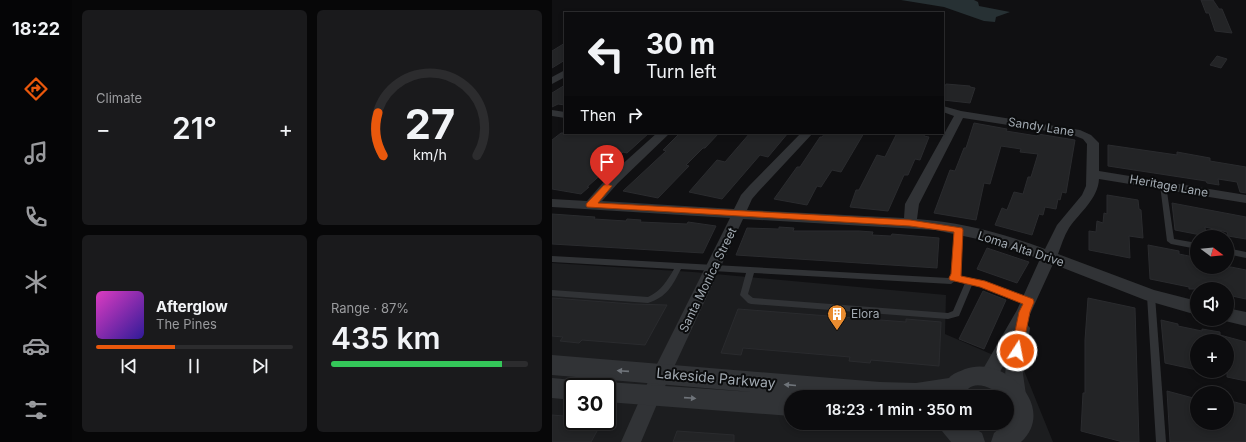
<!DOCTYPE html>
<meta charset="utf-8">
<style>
:root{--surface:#0c0c0e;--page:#1a1a1c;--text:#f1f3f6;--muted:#9a9b9e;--line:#2c2c2e;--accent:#ea580c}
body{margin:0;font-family:Inter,sans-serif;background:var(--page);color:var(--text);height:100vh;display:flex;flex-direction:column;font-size:15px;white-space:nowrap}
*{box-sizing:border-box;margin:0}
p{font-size:13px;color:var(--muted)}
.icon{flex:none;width:22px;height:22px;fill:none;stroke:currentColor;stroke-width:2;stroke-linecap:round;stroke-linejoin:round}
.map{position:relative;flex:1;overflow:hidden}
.side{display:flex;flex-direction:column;gap:10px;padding:10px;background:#070708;width:480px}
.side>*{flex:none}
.hud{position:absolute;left:12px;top:12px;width:380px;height:122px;border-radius:0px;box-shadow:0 2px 6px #0003,0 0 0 1px var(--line);background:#0c0c0e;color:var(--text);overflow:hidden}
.needle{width:26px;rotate:106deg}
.buttons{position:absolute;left:638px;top:230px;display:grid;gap:8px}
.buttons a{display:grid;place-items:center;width:44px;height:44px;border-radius:50%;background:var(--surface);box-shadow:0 2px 6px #0003,0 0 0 1px var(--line);font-size:20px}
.speed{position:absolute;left:12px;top:378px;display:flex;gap:8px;font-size:20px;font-weight:700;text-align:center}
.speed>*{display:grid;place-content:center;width:52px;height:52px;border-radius:50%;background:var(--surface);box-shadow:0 2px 6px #0003,0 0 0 1px var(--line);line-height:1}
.speed .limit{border:2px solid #111;border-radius:6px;background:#fff;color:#111}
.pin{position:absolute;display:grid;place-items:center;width:34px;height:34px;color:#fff;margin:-41px -17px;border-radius:50% 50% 50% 0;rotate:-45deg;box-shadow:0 0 4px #0007}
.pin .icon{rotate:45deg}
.me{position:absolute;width:44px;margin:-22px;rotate:11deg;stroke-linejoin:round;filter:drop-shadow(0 0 3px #0008)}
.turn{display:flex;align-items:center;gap:14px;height:84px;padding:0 16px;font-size:18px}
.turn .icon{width:52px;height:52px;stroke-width:2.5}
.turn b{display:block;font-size:28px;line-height:34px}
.then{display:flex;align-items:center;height:38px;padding:0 16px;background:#0003;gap:8px;font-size:15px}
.big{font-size:30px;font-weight:600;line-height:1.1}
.side .card{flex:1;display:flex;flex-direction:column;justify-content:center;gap:6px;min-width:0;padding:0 14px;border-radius:6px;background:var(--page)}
.side .dial{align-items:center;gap:0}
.dial svg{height:104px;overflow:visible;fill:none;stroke:var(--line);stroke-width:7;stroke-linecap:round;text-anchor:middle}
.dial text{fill:var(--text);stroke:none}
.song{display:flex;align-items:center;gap:12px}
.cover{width:48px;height:48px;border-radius:6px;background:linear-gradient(135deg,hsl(310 70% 55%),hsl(250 70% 35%))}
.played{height:4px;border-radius:2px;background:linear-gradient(90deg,var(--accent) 40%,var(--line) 40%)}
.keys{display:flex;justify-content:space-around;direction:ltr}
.heat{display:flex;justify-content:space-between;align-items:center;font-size:22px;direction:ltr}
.charge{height:6px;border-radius:3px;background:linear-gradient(90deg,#34c759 87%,var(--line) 0)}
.side .tiles{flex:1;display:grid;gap:10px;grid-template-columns:repeat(2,1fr)}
.trip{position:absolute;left:232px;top:390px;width:230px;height:40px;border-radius:20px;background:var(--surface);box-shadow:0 2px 6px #0003,0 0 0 1px var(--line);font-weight:600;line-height:40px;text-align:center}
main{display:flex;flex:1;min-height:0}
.dock{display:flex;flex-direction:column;width:72px;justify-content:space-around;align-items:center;background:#050506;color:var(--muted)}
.dock .icon{width:28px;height:28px}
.dock .on{color:var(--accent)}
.dock b{font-size:18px;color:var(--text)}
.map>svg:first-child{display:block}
</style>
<main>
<nav class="dock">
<b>18:22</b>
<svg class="icon on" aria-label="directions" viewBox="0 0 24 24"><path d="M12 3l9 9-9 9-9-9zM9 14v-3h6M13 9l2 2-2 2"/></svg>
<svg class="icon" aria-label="music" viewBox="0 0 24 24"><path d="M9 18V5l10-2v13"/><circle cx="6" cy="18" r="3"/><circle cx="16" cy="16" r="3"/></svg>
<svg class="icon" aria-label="phone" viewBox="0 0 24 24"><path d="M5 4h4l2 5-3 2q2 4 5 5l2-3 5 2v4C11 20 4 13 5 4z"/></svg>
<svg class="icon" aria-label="climate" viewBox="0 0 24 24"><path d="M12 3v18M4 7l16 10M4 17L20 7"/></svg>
<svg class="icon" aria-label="car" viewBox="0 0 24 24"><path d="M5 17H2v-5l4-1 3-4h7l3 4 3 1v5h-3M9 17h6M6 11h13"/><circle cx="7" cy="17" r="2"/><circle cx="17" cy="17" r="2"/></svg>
<svg class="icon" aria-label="filters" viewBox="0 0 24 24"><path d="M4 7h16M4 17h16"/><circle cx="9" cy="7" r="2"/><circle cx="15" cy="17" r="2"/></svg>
</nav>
<section class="side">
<div class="tiles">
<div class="card"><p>Climate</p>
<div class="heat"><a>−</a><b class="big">21°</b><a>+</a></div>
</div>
<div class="card dial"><svg viewBox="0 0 100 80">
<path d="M14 69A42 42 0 1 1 86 69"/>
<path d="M14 69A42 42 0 0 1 10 36" stroke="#ea580c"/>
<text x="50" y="56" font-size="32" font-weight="700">27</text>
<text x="50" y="72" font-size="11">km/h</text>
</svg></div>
<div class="card">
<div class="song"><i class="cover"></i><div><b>Afterglow</b><p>The Pines</p></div></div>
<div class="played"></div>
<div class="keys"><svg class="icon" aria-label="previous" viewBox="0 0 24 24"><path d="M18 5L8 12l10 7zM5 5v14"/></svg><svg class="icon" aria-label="pause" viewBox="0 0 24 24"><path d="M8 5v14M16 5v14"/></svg><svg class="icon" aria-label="next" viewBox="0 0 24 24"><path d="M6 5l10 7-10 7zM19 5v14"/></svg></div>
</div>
<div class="card"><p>Range · 87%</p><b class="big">435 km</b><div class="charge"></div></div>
</div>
</section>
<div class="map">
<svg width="694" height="442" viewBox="0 0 694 442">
<rect width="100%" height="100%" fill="#101012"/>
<path fill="#1c1d1f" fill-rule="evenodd" d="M0,263L141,272L394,295L393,334L471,368L501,442H0ZM21,387H55V421H21ZM239,397H455V423H239Z"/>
<polygon fill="#273134" points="349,0 422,0 426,2 427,6 458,12 444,17 443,22 432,21 392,7"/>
<g fill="#232426" stroke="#2a2b2e">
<polygon points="649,0 661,0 667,9 670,9 680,33 663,31 657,13 654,13"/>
<polygon points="13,43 13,60 0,68 0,51"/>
<polygon points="665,56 675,59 669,68 658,65"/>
<polygon points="394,84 418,86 418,87 423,88 418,103 391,100 391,86 393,86"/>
<polygon points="13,85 13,105 6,104 0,107 0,93"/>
<polygon points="422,123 455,129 454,131 485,136 486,134 523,140 514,193 510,192 508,200 506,199 504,209 493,207 491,215 487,214 480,235 443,225 450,208 455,210 462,192 471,194 476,177 479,177 486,154 468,152 469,149 449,146 438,184 432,183 424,220 382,213 398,170 403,171 412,148 414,148"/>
<polygon points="9,133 97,133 75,153 71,152 52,170 54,170 35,187 37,187 29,194 0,189 0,140"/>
<polygon points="126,133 167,133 153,148 151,148 134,165 137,166 106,198 71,191 114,151 111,150 126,135"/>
<polygon points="198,133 236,133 216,157 208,155 170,199 137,192 165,160 173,162"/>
<polygon points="273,133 312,133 289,172 280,170 269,187 265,186 255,205 222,199 245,167 248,167 268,137 270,137"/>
<polygon points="345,133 373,133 372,136 377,137 368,160 363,159 356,175 352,175 336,211 298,207 304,190 307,190 325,155 333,157"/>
<polygon points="556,145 625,155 625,152 658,158 658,161 694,167 694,193 688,192 685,182 666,179 667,185 655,183 654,181 556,166"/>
<polygon points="555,195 586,200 587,209 589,210 591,238 577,236 578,258 537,250 537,231 544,232 545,221 551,223 552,213 555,214"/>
<polygon points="620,203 694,217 694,239 676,236 675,232 653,227 654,236 623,230"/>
<polygon points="0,214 43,217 42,219 74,221 75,219 89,220 88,222 135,224 136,222 164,226 151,253 0,244"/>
<polygon points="227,227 242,228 241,231 307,231 321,232 320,235 339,236 340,234 387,238 385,268 184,255 195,228 227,229"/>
<polygon points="596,245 627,251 627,254 642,257 645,267 679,267 694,270 694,299 680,296 678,289 664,289 652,287 652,289 637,289 637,287 598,279"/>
<polygon points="435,248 477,262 465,283 425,269"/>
<polygon points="431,291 454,300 432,349 407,339"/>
<polygon points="0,298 80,304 115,305 93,345 30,340 27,343 8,341 11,337 0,336"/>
<polygon points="536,298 583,308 587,442 571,442 529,431 531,393 533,393 533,340"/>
<polygon points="186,309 354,322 354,319 389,322 387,366 319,360 318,363 297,361 298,357 191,348 189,355 169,353"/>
<polygon points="609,320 626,324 626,326 650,331 650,329 668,332 668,335 694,342 694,381 675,377 675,341 645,341 645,370 613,363"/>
<polygon points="615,391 645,399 645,423 675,423 675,400 694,405 694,442 618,442"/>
<polygon points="0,415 12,416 11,419 21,420 21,421 50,422 39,442 0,442"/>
<polygon points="125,431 182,435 182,442 121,442"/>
</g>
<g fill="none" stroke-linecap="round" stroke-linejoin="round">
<g fill="#313336" fill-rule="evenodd">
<polygon points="611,183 614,185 622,239 645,243 645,249 619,244 615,241 608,185"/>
<path d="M404,228H410L411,230L407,276L433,282L480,300L481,302L480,304L477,305L474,304L429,287L420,285L407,316L396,319L199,304L196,303L188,295L194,273L129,269C120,286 115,297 96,303L0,296V290L96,297C109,291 115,281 122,269L0,262V256L397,278L400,274L403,230ZM202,273L399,284L403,281L413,283L401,311L396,313L201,298L196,294Z"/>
<polygon points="675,248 694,252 694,258 675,254"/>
<polygon points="599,293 602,294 603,296 614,442 604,442 595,296 596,294"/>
</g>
<g fill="#313336" fill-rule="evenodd">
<polygon points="13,70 13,77 0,84 0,77"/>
<path d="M391,106L409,111L528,130L539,135L547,143V171L694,195V203L547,179C546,199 528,212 517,228C512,236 509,246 506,254L602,290L645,301V315L593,300L501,264L474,323L478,328L471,374L474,395L471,401L464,404L457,401C451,388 453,372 455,358L443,382L436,384L429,382L427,376L465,310L488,259L435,241L383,230L191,219L108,397L89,442H69L92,390L178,218L0,207V199L35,201L56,177L105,133H118L66,183L50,201L182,209L189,195L197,186L249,133H261L206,192L200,199L195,210L352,218L353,204L402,116L391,112ZM411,118L521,135L531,139L535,144L534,186L530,195L505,225L493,249C453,234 409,222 365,219L367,204Z"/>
<polygon points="0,110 13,112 13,118 0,116"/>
<polygon points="675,308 694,312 694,326 669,320 675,319"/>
</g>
<g fill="#313336" fill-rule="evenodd">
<path d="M0,355L328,382L364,383L397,378C401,373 407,372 413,369C453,354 506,408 469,442H439L442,433L456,421L459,413L455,403V397H450C443,389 425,380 416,389C414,391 412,395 410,397H265L241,395L246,397H239V416L55,402V387H46L47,385L55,382L200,392L0,375Z"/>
<polygon points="0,378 21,380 29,383 31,387 21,387 21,400 0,398"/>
<polygon points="387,423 414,423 430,433 433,442 399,442 390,431"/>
</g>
</g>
<defs><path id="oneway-solid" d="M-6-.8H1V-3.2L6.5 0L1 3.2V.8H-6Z"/></defs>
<g fill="#6f747a">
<use href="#oneway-solid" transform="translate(71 371) rotate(-176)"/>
<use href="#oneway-solid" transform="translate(238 385) rotate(-175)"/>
<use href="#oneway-solid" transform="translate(138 398) rotate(4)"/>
</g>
<polygon fill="#ea580c" stroke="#983908" points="55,184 60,186 46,203 358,220 410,228 411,230 409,276 433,281 481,299 482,302 478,312 470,351 469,354 465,355 461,354 459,351 467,312 471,304 428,287 398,280 397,278 399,274 402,232 358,226 35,207 34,205 35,203 52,185"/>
<defs>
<g id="building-pin" transform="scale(1)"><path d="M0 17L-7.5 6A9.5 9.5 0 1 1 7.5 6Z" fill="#e98c30" stroke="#0b0c0d"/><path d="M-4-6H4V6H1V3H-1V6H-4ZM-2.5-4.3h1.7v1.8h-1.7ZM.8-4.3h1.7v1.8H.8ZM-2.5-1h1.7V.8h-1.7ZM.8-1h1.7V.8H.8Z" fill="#fff"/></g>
</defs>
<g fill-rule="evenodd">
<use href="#building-pin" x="285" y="314"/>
</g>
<g text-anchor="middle" stroke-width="4" stroke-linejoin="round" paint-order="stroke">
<g font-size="12" fill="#a2aab2" stroke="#0b0c0d">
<text transform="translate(489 127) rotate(9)" y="4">Sandy Lane</text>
<text transform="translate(617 186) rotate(10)" y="4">Heritage Lane</text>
<text transform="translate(469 249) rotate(18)" y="4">Loma Alta Drive</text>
<text transform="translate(156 280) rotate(-64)" y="4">Santa Monica Street</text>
</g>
<g font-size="12" fill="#a2aab2" stroke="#0b0c0d" text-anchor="start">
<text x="299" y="318">Elora</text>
</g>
<g font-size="14" fill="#a2aab2" stroke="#0b0c0d">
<text transform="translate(164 378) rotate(5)" y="5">Lakeside Parkway</text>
</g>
</g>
</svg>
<div class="buttons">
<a><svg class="needle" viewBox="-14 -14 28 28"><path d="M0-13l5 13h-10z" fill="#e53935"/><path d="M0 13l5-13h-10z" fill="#9a9b9e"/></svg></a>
<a><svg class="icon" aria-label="sound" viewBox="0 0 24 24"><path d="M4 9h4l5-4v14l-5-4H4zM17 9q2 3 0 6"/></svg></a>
<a>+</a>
<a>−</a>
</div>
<div class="speed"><div class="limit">30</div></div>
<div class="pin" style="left:55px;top:186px;background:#d93025"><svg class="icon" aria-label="arrive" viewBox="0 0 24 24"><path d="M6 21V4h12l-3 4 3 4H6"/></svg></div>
<svg class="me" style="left:465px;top:351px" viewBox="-20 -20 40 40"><circle r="17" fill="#ea580c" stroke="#fff" stroke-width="3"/><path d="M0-11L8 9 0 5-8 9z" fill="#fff"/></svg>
<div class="trip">18:23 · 1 min · 350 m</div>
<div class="hud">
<div class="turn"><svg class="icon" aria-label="left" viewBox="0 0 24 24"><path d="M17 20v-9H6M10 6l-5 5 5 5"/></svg><div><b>30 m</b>Turn left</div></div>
<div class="then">Then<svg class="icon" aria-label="right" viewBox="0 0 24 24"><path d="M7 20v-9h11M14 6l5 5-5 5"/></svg></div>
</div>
</div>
</main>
